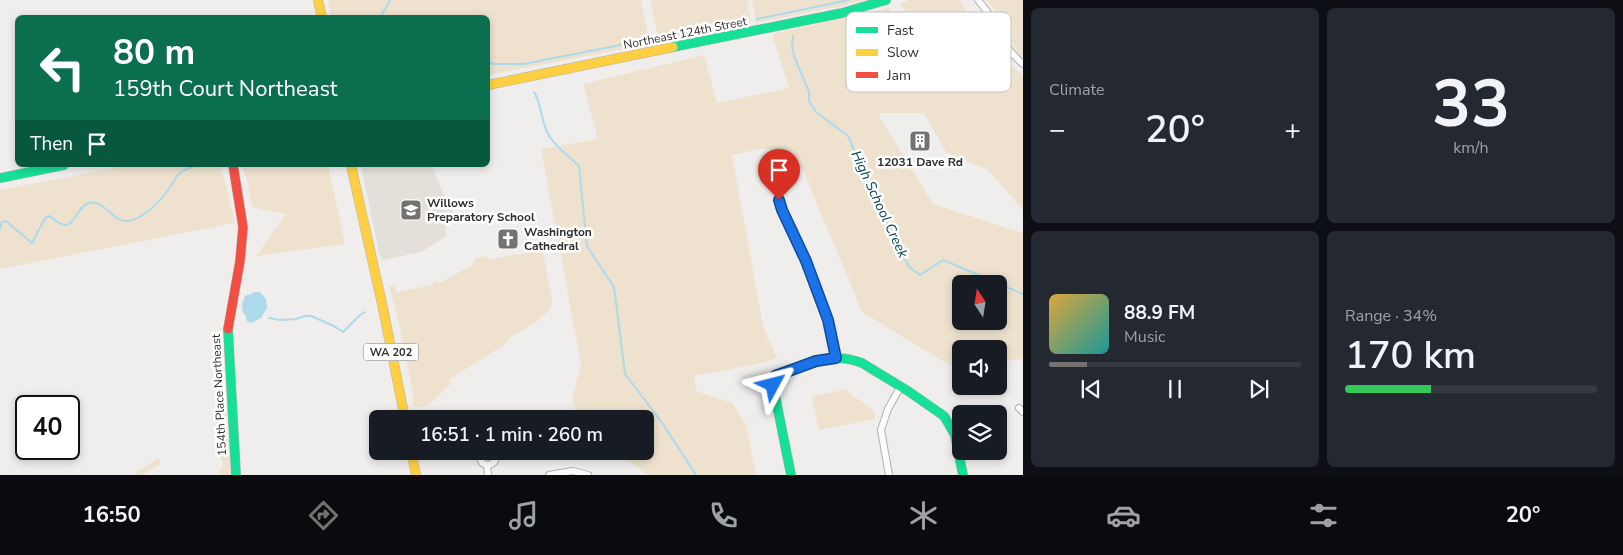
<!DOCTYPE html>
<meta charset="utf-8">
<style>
:root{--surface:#171b24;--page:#242831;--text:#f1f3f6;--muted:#9ea1a6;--line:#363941;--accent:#737270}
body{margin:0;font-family:"Nunito Sans",sans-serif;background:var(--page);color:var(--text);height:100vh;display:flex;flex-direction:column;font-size:19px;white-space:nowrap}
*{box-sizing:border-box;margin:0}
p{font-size:16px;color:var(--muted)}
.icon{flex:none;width:28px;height:28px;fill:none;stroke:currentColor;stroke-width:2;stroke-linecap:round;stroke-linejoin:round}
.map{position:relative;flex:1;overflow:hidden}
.drawer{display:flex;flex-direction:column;gap:8px;padding:8px;background:#0d0f14;width:600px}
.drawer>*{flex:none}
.banner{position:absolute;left:15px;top:15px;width:475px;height:152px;border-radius:8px;box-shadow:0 2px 8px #0003;background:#0b6e4f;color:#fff;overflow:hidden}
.needle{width:32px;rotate:348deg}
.buttons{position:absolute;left:952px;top:275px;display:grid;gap:10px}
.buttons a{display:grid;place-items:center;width:55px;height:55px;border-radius:8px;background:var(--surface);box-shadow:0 2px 8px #0003;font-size:25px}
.speed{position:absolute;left:15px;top:395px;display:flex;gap:10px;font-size:25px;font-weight:700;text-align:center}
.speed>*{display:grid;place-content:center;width:65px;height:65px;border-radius:50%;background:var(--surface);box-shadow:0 2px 8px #0003;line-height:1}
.speed .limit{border:2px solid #111;border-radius:8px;background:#fff;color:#111}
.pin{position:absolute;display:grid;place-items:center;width:42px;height:42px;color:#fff;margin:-51px -21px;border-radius:50% 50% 50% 0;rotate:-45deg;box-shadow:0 0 5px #0007}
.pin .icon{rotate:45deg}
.me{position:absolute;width:55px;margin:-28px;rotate:52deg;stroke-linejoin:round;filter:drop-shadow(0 0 4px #0008)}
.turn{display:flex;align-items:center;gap:18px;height:105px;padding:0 15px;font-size:22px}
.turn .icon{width:65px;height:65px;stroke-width:2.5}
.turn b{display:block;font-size:35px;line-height:42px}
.then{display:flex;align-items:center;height:48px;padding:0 15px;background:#0003;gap:10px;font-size:19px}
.big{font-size:38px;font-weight:600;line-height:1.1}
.drawer .tile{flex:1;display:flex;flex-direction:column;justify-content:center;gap:8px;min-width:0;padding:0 18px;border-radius:8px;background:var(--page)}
.drawer .dial{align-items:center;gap:0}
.dial b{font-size:65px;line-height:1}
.song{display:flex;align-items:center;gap:15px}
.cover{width:60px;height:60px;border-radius:8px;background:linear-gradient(135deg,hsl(40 70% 55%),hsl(180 70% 35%))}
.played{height:5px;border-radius:2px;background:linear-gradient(90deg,var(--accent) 15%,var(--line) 15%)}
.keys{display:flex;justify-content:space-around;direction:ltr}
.heat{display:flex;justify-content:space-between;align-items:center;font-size:28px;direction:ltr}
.charge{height:8px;border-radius:4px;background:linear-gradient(90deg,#34c759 34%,var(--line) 0)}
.drawer .tiles{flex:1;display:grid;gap:8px;grid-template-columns:repeat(2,1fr)}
.trip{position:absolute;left:369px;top:410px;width:285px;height:50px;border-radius:8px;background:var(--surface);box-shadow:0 2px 8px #0003;font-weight:600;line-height:50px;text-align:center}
.tabs{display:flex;height:80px;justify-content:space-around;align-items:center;background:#090b0e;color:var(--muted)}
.tabs .icon{width:35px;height:35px}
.tabs .on{color:var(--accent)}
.tabs b{font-size:22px;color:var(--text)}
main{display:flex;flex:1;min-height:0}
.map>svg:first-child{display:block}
</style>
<main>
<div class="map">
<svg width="1023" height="475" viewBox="0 0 1023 475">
<rect width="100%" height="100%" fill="#f0eeec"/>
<polygon fill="#e4dfd8" points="361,165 434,165 432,167 443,193 452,204 453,213 446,226 445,237 421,252 383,260 379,253"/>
<g fill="#eee2cf" fill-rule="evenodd">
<polygon points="328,0 641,0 650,44 488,75 488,18 331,17"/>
<polygon points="650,0 747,0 751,24 659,42"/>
<polygon points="752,0 865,0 842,6 756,23"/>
<path d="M909,0H960L966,11L988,29L999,53L1023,76V210L988,170L946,152L924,113H879L881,119L933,204L1023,233V359L999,362V349H961V367L954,368L862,312L802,168C772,143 768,147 732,155L763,326L777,358L763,363L694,376L696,391L732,403L746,425L756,475H648L616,451H645V419H580L572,399L581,364L541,149L598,139L583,84L704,55L717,103L789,88L772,34L889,8L903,30L898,64L927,80L967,65L962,44L931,14L914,22L900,4ZM961,284H999V321H961Z"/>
<polygon points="987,0 1023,0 1023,57 1017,52 994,9"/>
<polygon points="130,165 221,165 235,223 0,269 0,190"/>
<polygon points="241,165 328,165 345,244 256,256 286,214 252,207 248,182"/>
<path d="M543,252L553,305C543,320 524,329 509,338L507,343L450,379L451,384C439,393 429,412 413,406L412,402L414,400L399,324L389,286L394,285L397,292L432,285L434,280L438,284L472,265L475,258L487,256L488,260L511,255Z"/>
<polygon points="848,389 849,393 874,410 875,419 819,430 812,396"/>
<polygon points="222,406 226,408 231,475 220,475 219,471 223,465 220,456 224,436 219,425 218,409"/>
<polygon points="156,459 160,460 161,464 148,471 143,475 134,475 136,471 146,467"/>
</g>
<polygon fill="#acdaeb" points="255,292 260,292 266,299 267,308 261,318 251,323 247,321 245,314 243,314 242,304 245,296"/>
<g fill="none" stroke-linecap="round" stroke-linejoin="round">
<g stroke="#acdaeb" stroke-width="2">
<polyline points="380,18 390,0"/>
<polyline points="757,19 849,0"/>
<polyline points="793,36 792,47 794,56 809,92 809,101 816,112 848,136 872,192 909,267 920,275 943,260 1023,294"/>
<polyline points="663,37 747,21"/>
<polyline points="488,62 493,64 524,64 651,39"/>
<path d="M534,92C542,105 541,121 548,134C555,147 569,156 579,166L587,246L614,287L625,374L663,424L696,475"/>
<path d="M0,229L2,222L6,221L32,243L45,218L50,216C75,239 72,211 87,204C102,196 112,222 127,221C144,220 163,198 171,186C174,182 176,176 180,173C184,169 192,167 197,165"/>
<polyline points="269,318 280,320 296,319 305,316 311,316 334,326 343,332 360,315 365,312"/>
</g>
<g stroke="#b2b0ae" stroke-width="8">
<g id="street">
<path d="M978,0C983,6 988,12 992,19C1004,38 1004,48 1023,64"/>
<path d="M779,200C785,221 797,240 806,261C820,292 829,324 836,358"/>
<polyline points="1019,408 1023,412"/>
<polyline points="481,451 480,458 482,463 487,465 488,475"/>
<path d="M487,465C495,464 498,459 495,451"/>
<polyline points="549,475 573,471 588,475"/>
<polyline points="889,475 881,430 888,409 901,386"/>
</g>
</g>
<g stroke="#b2b0ae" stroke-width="10">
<g id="fast">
<polyline points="673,47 842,13 886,0"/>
<polyline points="0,178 64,165"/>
<polyline points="228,329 236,475"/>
<path d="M791,475L773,385L775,376C780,373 785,373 790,371C816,362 834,352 862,363L908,391L944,416L955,435L963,475"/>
</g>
</g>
<g stroke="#b2b0ae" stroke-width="10">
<g id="slow">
<polyline points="318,0 322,18"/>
<polyline points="488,85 673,47"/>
<polyline points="351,165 383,308 405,419"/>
<polyline points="411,451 416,475"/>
</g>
</g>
<g stroke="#b2b0ae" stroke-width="10">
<polyline id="jam" points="228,329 240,261 243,227 233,165"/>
</g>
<use href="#street" stroke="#fdfcfc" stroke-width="6"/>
<use href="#fast" stroke="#16e098" stroke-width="9"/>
<use href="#slow" stroke="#ffcf43" stroke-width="9"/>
<use href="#jam" stroke="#f24e42" stroke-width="9"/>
</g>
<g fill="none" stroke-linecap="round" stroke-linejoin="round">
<g stroke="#114b97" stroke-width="12">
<polyline id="route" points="773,385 775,376 816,361 836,358 828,320 806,261 782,210 779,200"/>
</g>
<use href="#route" stroke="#1a73e8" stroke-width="9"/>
</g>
<defs>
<g id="building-square" transform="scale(1.125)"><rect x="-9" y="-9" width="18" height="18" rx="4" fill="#737270" stroke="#fff"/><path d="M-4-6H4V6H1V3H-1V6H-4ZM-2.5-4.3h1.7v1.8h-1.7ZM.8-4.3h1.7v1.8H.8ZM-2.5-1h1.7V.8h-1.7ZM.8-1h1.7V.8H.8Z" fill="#fff"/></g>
<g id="school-square" transform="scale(1.125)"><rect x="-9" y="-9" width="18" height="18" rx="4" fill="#737270" stroke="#fff"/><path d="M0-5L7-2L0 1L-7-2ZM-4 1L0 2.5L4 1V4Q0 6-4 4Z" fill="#fff"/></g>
<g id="church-square" transform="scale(1.125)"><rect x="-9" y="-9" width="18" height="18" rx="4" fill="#737270" stroke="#fff"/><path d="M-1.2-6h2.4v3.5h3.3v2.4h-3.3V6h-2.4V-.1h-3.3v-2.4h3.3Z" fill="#fff"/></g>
</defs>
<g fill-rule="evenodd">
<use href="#building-square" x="920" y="141"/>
<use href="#school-square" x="411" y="210"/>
<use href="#church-square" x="508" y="239"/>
</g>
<g text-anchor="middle" stroke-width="5" stroke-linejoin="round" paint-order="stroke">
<rect fill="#fff" stroke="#6e6d6c" stroke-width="1" x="363.5" y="343.5" width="55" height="17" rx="4"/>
<g font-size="11" font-weight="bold" fill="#302f2d">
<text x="391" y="356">WA 202</text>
</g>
<g font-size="12" fill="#302f2d" stroke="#fff">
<text transform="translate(685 33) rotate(-11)" y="4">Northeast 124th Street</text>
<text transform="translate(219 395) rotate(-93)" y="4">154th Place Northeast</text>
</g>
<g font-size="12" font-weight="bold" fill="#302f2d" stroke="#fff" text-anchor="start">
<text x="920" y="166" text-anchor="middle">12031 Dave Rd</text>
<text x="427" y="207">Willows<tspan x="427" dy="14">Preparatory School</tspan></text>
<text x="524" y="236">Washington<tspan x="524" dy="14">Cathedral</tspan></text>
</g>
<g font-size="14" font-style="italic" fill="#094456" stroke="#fff">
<text transform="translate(880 204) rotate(65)" y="5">High School Creek</text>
</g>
</g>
<rect x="846" y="12" width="165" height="80" rx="8" fill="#fff" stroke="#c1c1c0" stroke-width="1"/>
<rect x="856" y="27" width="22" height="6" fill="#16e098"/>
<rect x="856" y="49" width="22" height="7" fill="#ffcf43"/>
<rect x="856" y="72" width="22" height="6" fill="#f24e42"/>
<g font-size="14" fill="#302f2d">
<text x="887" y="35">Fast</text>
<text x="887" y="57">Slow</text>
<text x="887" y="80">Jam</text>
</g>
</svg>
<div class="buttons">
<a><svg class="needle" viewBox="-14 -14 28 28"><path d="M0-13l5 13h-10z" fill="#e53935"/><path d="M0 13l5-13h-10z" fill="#9ea1a6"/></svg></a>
<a><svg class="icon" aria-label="sound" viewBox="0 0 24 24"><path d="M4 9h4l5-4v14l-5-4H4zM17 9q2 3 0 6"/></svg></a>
<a><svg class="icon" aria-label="layers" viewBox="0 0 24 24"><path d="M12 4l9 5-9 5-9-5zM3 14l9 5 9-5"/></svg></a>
</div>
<div class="speed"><div class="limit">40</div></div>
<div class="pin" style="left:779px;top:200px;background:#d93025"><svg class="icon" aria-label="arrive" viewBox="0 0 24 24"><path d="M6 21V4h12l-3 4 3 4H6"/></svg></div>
<svg class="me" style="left:773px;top:385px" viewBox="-20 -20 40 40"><path d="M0-17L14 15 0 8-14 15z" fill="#1a73e8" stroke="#fff" stroke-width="4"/></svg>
<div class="trip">16:51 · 1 min · 260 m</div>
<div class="banner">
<div class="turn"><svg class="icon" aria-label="left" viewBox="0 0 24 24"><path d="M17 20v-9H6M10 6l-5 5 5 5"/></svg><div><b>80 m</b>159th Court Northeast</div></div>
<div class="then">Then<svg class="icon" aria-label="arrive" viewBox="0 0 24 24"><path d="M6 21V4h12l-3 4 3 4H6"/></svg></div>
</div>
</div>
<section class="drawer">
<div class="tiles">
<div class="tile"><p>Climate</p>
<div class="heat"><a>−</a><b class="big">20°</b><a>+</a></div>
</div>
<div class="tile dial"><b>33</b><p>km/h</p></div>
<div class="tile">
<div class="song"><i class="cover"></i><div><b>88.9 FM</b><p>Music</p></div></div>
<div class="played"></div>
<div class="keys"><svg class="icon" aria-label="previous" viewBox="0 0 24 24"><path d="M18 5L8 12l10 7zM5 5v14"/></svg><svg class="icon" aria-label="pause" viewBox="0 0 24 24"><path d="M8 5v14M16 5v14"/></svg><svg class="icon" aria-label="next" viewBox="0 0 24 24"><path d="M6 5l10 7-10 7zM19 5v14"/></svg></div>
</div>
<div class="tile"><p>Range · 34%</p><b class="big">170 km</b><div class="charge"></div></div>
</div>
</section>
</main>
<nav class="tabs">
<b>16:50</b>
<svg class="icon on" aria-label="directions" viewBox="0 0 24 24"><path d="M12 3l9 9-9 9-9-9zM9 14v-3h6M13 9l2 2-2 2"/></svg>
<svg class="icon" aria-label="music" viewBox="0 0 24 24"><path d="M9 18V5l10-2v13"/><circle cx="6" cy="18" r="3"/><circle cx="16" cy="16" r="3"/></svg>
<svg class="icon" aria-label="phone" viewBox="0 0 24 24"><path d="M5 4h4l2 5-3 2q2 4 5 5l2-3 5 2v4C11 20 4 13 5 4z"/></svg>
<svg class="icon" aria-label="climate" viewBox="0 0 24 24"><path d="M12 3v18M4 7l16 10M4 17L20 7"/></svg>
<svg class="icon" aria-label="car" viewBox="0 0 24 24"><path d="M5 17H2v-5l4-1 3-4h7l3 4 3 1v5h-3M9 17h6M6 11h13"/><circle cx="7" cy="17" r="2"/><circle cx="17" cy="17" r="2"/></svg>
<svg class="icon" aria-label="filters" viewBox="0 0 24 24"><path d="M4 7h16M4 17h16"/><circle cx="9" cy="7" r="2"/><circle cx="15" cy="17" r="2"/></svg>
<b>20°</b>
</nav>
